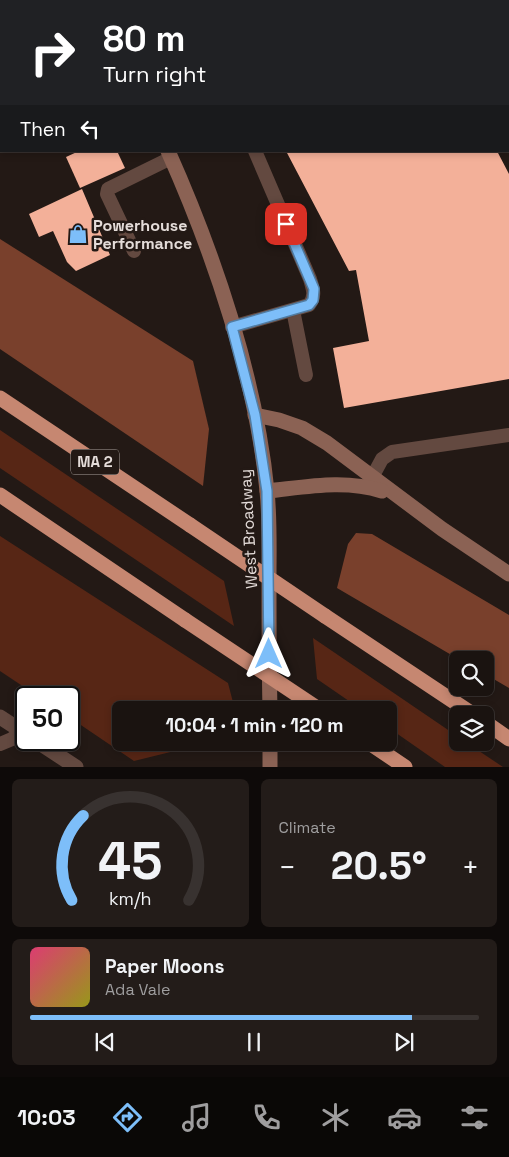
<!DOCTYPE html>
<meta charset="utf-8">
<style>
:root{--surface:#1a1310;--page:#231c19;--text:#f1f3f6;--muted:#9f9e9f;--line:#383230;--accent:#7dbef9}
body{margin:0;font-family:"Space Grotesk",sans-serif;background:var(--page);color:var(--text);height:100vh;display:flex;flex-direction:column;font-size:19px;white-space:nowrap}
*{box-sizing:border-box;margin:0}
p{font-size:16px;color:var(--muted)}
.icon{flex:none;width:28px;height:28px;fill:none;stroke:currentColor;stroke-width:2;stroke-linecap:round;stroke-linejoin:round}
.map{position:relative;height:767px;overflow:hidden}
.panel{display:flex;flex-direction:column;gap:12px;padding:12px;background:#0e0a09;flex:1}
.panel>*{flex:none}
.guide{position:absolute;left:0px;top:0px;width:510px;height:152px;box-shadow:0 2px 8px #0003,0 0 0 1px var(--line);background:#202124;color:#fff;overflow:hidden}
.buttons{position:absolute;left:449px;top:651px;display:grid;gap:10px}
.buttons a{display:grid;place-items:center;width:45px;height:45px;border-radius:8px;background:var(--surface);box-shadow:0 2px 8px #0003,0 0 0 1px var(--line);font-size:25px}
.speed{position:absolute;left:15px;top:686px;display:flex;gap:10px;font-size:25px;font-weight:700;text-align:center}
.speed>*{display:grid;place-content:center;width:65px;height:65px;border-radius:50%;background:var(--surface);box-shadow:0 2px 8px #0003,0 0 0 1px var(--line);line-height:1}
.speed .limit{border:2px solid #111;border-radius:8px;background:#fff;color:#111}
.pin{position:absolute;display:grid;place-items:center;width:42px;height:42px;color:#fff;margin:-21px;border-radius:10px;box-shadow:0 2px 8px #0006}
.me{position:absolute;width:55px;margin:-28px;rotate:0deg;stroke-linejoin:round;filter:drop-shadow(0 0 4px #0008)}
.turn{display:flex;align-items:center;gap:18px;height:105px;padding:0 20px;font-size:22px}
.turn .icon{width:65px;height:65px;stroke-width:2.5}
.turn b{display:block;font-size:35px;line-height:42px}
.then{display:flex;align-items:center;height:48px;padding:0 20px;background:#0003;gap:10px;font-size:19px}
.big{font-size:38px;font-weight:600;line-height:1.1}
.panel .widget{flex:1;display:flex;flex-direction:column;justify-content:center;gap:8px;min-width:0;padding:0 18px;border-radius:8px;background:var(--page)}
.panel .dial{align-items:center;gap:0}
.dial svg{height:130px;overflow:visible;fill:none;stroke:var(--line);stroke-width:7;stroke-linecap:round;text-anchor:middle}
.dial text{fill:var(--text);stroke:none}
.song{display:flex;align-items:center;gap:15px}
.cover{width:60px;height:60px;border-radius:8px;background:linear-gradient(135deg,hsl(340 70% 55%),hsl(60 70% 35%))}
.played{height:5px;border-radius:2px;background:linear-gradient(90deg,var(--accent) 85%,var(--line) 85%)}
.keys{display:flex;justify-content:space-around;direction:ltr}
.heat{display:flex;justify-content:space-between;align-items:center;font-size:28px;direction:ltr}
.panel .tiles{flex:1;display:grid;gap:12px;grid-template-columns:1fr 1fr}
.widget:last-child{grid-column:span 2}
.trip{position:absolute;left:112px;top:701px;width:285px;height:50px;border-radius:8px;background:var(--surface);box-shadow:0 2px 8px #0003,0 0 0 1px var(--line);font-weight:600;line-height:50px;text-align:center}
.tabs{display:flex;height:80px;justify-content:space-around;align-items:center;background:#0a0806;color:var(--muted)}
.tabs .icon{width:35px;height:35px}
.tabs .on{color:var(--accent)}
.tabs b{font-size:22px;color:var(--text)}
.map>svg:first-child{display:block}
</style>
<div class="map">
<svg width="509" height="767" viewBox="0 0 509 767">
<rect width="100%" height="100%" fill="#231915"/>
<g fill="#572615">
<polygon points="0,430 224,581 234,626 0,468"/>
<polygon points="0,536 228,683 235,710 121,710 121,742 207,743 134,761 69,717 69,698 39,697 0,671"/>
<polygon points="313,638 457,736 458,742 467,743 503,767 445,767 389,728 389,710 362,710 317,679"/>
</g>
<g fill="#79402c">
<rect x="418" y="0" width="81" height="1"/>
<polygon points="0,239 193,361 209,429 203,486 0,349"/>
<polygon points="356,533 372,534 509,615 509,688 485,674 485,660 460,660 337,588 348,544"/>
</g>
<g fill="#f3b099">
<polygon points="79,151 117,151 125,168 80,188 66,157"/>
<polygon points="286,151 497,151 509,174 509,379 344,408 333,348 369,341 356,270 349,271"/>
<polygon points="82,189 110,255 76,271 67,262 53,231 39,237 29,214"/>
</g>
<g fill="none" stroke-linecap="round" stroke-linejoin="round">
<g stroke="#634940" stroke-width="14">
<polyline points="368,0 368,1"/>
<polyline points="134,251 107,194 108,189 171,158"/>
<polyline points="293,310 306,375"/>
<path d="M232,327L309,305C316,296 313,289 310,279L255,151"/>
<polyline points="368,485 382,459 392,452 509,435"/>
<polyline points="0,744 12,739 21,731"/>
</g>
<g stroke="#634940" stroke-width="15">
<polyline points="0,717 26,734"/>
<polyline points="35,740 76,767"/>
</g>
<g stroke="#8b6254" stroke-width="15">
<polyline points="99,0 100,1"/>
<path d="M168,151C214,254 256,378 267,491C270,520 269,549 269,578C269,622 269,666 270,710"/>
<polyline points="255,415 279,420 302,428 327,443 442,529 509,574"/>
<path d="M267,491C306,487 344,479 382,491"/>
<polyline points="270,742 270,767"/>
</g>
<g stroke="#c68771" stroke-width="15">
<polyline points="0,398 190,525"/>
<polyline points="0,495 185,620"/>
<polyline points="325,616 474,715"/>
<polyline points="485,722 509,739"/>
<polyline points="368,742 405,767"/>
</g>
<g stroke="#c68771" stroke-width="15">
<polyline points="190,525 325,616"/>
<polyline points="185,620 320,710"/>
</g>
</g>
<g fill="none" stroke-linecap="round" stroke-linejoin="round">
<g stroke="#517ca2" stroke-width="12">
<polyline id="route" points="269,654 267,491 255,415 232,327 309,305 313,300 314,289 286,224"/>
</g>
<use href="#route" stroke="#7dbef9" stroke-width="9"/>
</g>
<defs>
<g id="shop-bare" transform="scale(1.5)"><path d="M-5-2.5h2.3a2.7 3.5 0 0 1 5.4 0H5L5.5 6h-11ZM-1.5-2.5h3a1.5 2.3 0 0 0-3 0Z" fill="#7dbef9" stroke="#231915" stroke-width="2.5" paint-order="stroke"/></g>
</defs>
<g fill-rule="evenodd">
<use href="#shop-bare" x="78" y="234"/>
</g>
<g text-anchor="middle" stroke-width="5" stroke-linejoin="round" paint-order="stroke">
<rect fill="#231915" stroke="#aaa29e" stroke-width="1" x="71" y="449.5" width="48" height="25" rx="4"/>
<g font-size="15" font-weight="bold" fill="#e4dcd9">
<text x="95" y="467">MA 2</text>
</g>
<g font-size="16" font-weight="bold" fill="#e4dcd9" stroke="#231915" text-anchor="start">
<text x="93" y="231">Powerhouse<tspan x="93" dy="18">Performance</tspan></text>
</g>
<g font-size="16" fill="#e4dcd9" stroke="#231915">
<text transform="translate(248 529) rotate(-93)" y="6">West Broadway</text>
</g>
</g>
</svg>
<div class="buttons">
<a><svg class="icon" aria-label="search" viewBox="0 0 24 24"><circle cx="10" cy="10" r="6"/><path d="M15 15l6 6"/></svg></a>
<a><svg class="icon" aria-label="layers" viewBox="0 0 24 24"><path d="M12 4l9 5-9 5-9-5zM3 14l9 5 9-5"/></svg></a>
</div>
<div class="speed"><div class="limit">50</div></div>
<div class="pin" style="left:286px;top:224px;background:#d93025"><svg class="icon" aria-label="arrive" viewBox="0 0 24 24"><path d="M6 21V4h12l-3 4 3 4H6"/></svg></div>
<svg class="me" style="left:269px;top:654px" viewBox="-20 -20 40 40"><path d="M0-17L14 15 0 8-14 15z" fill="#7dbef9" stroke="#fff" stroke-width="4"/></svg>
<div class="trip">10:04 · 1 min · 120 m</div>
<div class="guide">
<div class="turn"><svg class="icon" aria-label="right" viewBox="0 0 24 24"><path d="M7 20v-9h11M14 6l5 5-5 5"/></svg><div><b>80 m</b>Turn right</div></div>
<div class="then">Then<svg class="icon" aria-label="left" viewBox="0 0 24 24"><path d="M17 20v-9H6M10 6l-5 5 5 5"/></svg></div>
</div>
</div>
<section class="panel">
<div class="tiles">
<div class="widget dial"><svg viewBox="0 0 100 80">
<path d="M14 69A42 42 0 1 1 86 69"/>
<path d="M14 69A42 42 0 0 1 21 17" stroke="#7dbef9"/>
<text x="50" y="56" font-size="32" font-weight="700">45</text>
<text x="50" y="72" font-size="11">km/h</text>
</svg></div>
<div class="widget"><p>Climate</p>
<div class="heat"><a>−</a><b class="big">20.5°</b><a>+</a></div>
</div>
<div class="widget">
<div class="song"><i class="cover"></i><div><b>Paper Moons</b><p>Ada Vale</p></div></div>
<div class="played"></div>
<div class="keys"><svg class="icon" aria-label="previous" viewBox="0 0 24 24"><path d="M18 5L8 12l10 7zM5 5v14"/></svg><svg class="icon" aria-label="pause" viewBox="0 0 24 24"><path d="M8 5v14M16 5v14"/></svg><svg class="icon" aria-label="next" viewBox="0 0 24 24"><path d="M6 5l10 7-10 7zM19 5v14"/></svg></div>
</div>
</div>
</section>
<nav class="tabs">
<b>10:03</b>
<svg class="icon on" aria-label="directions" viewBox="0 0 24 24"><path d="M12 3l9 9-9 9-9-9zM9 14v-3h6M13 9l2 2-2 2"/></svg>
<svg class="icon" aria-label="music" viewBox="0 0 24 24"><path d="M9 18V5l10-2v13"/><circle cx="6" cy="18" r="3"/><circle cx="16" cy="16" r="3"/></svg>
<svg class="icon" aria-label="phone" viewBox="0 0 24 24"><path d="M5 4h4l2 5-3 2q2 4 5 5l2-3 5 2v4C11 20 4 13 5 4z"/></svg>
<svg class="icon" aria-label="climate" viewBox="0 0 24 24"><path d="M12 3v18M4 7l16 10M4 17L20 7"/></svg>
<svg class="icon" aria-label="car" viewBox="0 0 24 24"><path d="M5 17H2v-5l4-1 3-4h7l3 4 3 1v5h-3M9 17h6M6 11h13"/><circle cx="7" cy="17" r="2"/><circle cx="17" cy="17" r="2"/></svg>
<svg class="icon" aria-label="filters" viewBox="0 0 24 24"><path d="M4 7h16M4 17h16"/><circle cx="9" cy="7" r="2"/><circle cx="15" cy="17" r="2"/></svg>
</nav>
